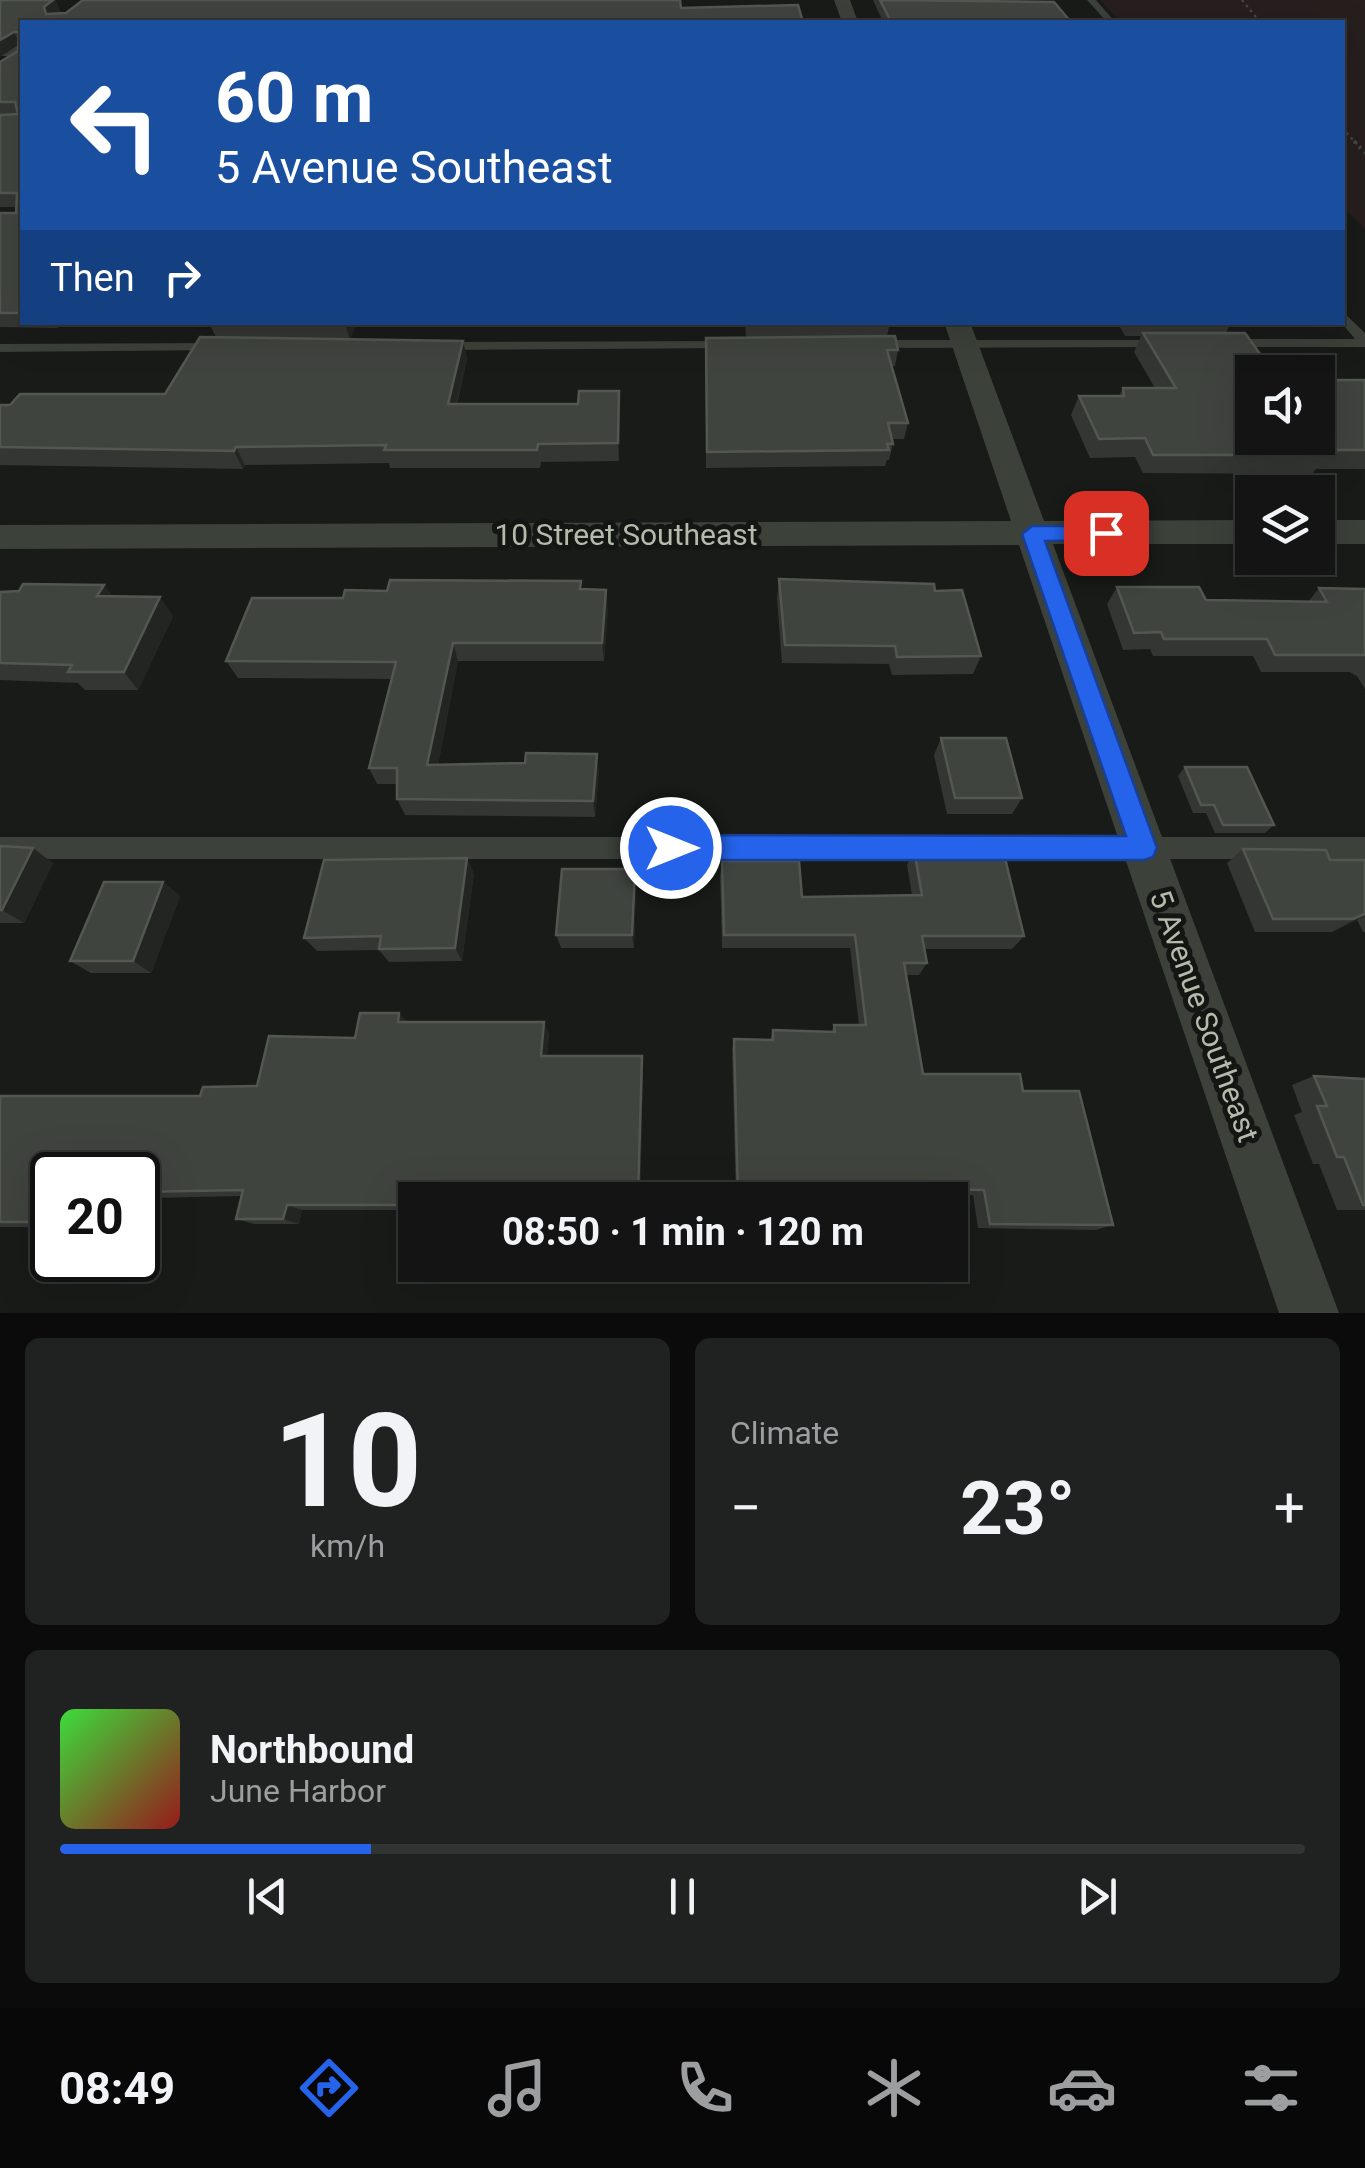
<!DOCTYPE html>
<meta charset="utf-8">
<style>
:root{--surface:#131413;--page:#202121;--text:#f1f3f6;--muted:#9d9ea0;--line:#323333;--accent:#2563eb}
body{margin:0;font-family:Roboto,sans-serif;background:var(--page);color:var(--text);height:100vh;display:flex;flex-direction:column;font-size:38px;white-space:nowrap}
*{box-sizing:border-box;margin:0}
p{font-size:32px;color:var(--muted)}
.icon{flex:none;width:55px;height:55px;fill:none;stroke:currentColor;stroke-width:2;stroke-linecap:round;stroke-linejoin:round}
.map{position:relative;height:1313px;overflow:hidden}
.drawer{display:flex;flex-direction:column;gap:25px;padding:25px;background:#0a0b0a;flex:1}
.drawer>*{flex:none}
.banner{position:absolute;left:20px;top:20px;width:1325px;height:305px;border-radius:0px;box-shadow:0 10px 40px #0002,0 0 0 2px var(--line);background:#1a4fa0;color:#fff;overflow:hidden}
.controls{position:absolute;left:1235px;top:355px;display:grid;gap:20px}
.controls a{display:grid;place-items:center;width:100px;height:100px;border-radius:0px;background:var(--surface);box-shadow:0 10px 40px #0002,0 0 0 2px var(--line);font-size:50px}
.speed{position:absolute;left:30px;top:1152px;display:flex;gap:20px;font-size:50px;font-weight:700;text-align:center}
.speed>*{display:grid;place-content:center;width:130px;height:130px;border-radius:50%;background:var(--surface);box-shadow:0 10px 40px #0002,0 0 0 2px var(--line);line-height:1}
.speed .limit{border:5px solid #111;border-radius:15px;background:#fff;color:#111}
.pin{position:absolute;display:grid;place-items:center;width:85px;height:85px;color:#fff;margin:-42px;border-radius:20px;box-shadow:0 5px 15px #0006}
.me{position:absolute;width:110px;margin:-55px;rotate:90deg;stroke-linejoin:round;filter:drop-shadow(0 0 8px #0008)}
.turn{display:flex;align-items:center;gap:35px;height:210px;padding:0 30px;font-size:45px}
.turn .icon{width:130px;height:130px;stroke-width:2.5}
.turn b{display:block;font-size:70px;line-height:85px}
.then{display:flex;align-items:center;height:95px;padding:0 30px;background:#0003;gap:20px;font-size:38px}
.big{font-size:75px;font-weight:700;line-height:1.1}
.drawer .card{flex:1;display:flex;flex-direction:column;justify-content:center;gap:15px;min-width:0;padding:0 35px;border-radius:15px;background:var(--page)}
.drawer .dial{align-items:center;gap:0}
.dial b{font-size:130px;line-height:1}
.song{display:flex;align-items:center;gap:30px}
.cover{width:120px;height:120px;border-radius:15px;background:linear-gradient(135deg,hsl(120 70% 55%),hsl(0 70% 35%))}
.played{height:10px;border-radius:5px;background:linear-gradient(90deg,var(--accent) 25%,var(--line) 25%)}
.keys{display:flex;justify-content:space-around;direction:ltr}
.heat{display:flex;justify-content:space-between;align-items:center;font-size:55px;direction:ltr}
.drawer .tiles{flex:1;display:grid;gap:25px;grid-template-columns:1fr 1fr}
.card:last-child{grid-column:span 2}
.trip{position:absolute;left:398px;top:1182px;width:570px;height:100px;border-radius:0px;background:var(--surface);box-shadow:0 10px 40px #0002,0 0 0 2px var(--line);font-weight:700;line-height:100px;text-align:center}
.tabs{display:flex;height:160px;justify-content:space-around;align-items:center;background:#080808;color:var(--muted)}
.tabs .icon{width:70px;height:70px}
.tabs .on{color:var(--accent)}
.tabs b{font-size:45px;color:var(--text)}
.map>svg:first-child{display:block}
</style>
<div class="map">
<svg width="1365" height="1313" viewBox="0 0 1365 1313">
<rect width="100%" height="100%" fill="#191b19"/>
<polygon fill="#271e1e" points="1100,0 1365,0 1365,229 1343,207 1342,22 1121,22"/>
<g fill="none" stroke-linecap="round" stroke-linejoin="round">
<g stroke="#434840" stroke-width="2.5" stroke-dasharray="2.5 4" stroke-linecap="butt">
<polyline points="1242,0 1260,22"/>
<polyline points="1342,128 1357,144"/>
</g>
<polyline stroke="#434840" stroke-width="4" stroke-dasharray="2.5 5" stroke-linecap="butt" points="1354,141 1365,153"/>
<g fill="#3c413a" fill-rule="evenodd">
<polygon points="1087,0 1096,0 1115,22 1107,22"/>
<polygon points="1342,311 1365,333 1365,347 1227,347 1220,343 1227,339 1355,339 1341,322"/>
<polygon points="1163,340 1168,341 1168,347 872,348 865,344 872,340"/>
<polygon points="733,341 738,342 738,348 437,350 430,346 437,342"/>
<polygon points="218,343 225,347 223,350 0,352 0,344"/>
<rect x="0" y="837" width="1365" height="22"/>
</g>
<g fill="#3c413a" fill-rule="evenodd">
<polygon points="834,0 850,0 858,22 842,22"/>
<rect x="0" y="46" width="22" height="10"/>
<polygon points="944,322 970,322 1044,521 1252,520 1252,544 1053,544 1339,1313 1279,1313 1019,545 0,549 0,525 1011,521"/>
<rect x="1318" y="520" width="47" height="24"/>
</g>
</g>
<g fill="#333632">
<polygon points="0,0 55,0 60,11 56,14 680,0 22,22 22,322 63,322 58,328 0,327 0,213 16,213 16,207 0,207 0,62 18,51 18,45"/>
<polygon points="873,0 969,0 1071,22 883,22"/>
<polygon points="357,322 350,339 463,341 467,359 457,404 578,404 619,391 619,461 541,462 540,468 390,468 389,463 245,465 243,469 0,465 0,405 165,394 216,337 210,325"/>
<polygon points="745,322 890,322 887,336 898,350 895,366 892,366 908,423 904,439 892,439 893,444 889,460 887,460 885,466 706,468 706,338 746,338"/>
<polygon points="1093,322 1231,322 1226,333 1252,372 1365,450 1365,469 1316,469 1312,474 1143,473 1135,457 1090,458 1071,415 1079,396 1119,396 1123,388 1155,388 1134,352 1141,336 1125,336 1120,327 1096,327"/>
<polygon points="779,579 935,591 981,656 973,674 892,675 889,664 782,663 777,598"/>
<polygon points="1117,587 1206,600 1308,602 1319,588 1365,589 1365,689 1357,676 1349,672 1261,672 1253,656 1153,656 1150,649 1123,650 1107,604"/>
<polygon points="582,589 608,608 604,661 458,661 438,765 599,770 595,817 405,815 397,799 397,784 377,784 369,768 391,679 238,678 226,661 343,598 387,591"/>
<polygon points="0,592 113,596 173,616 138,690 85,690 78,683 0,680"/>
<polygon points="941,738 1022,798 1012,814 947,814 934,755"/>
<polygon points="1185,767 1274,825 1265,833 1215,833 1206,813 1193,813 1178,776"/>
<polygon points="0,846 53,863 24,923 0,923"/>
<polygon points="1243,849 1330,860 1365,860 1365,932 1363,932 1357,920 1332,932 1255,932 1227,863"/>
<polygon points="914,850 1024,936 1012,949 924,949 927,963 919,975 906,975 923,1074 1023,1091 1113,1225 1096,1230 978,1228 973,1195 834,1193 834,1200 736,1200 732,1049 734,1039 770,1040 773,1030 831,1032 834,1025 859,1025 850,948 722,948 720,876 722,861 802,897 912,895 907,865"/>
<polygon points="474,873 462,961 389,962 379,950 317,951 304,938"/>
<polygon points="163,882 180,896 151,973 91,973 70,961"/>
<polygon points="636,883 634,948 561,948 556,935"/>
<polygon points="399,1013 407,1022 549,1033 547,1056 643,1066 640,1200 476,1200 477,1193 414,1195 412,1210 302,1210 299,1224 254,1224 236,1219 241,1196 148,1198 138,1227 138,1175 52,1175 52,1227 0,1227 0,1096 200,1096 257,1086 355,1038"/>
<polygon points="1314,1076 1365,1079 1365,1210 1337,1210 1319,1164 1313,1164 1294,1115 1302,1112 1292,1085"/>
</g>
<g fill="#232523">
<polygon points="53,0 55,0 60,11 50,19 44,7"/>
<polygon points="14,32 20,44 0,57 0,40"/>
<polygon points="346,322 357,322 350,339 345,324"/>
<polygon points="463,341 467,359 452,422 448,404"/>
<polygon points="619,391 620,409 619,461 618,443"/>
<polygon points="236,447 245,465 243,469 234,451"/>
<polygon points="104,585 118,603 97,596"/>
<polygon points="606,590 608,608 604,661 602,643"/>
<polygon points="160,597 173,616 138,690 124,672"/>
<polygon points="453,643 458,661 435,781 427,765"/>
<polygon points="597,754 599,770 595,817 593,801"/>
<polygon points="33,848 53,863 24,923 2,910"/>
<polygon points="467,858 474,873 462,961 455,948"/>
<polygon points="635,869 636,883 634,948 632,935"/>
<polygon points="163,882 180,896 151,973 133,961"/>
<polygon points="1365,914 1365,916 1357,920 1332,932"/>
<polygon points="399,1013 409,1024 398,1022"/>
<polygon points="544,1022 549,1033 546,1066 541,1056"/>
<polygon points="642,1056 643,1066 640,1200 638,1200"/>
<polygon points="403,1189 414,1195 412,1210 401,1205"/>
<polygon points="138,1195 148,1198 138,1227"/>
<polygon points="287,1205 302,1210 299,1224 283,1219"/>
</g>
<g fill="#40443f" stroke="#525750" stroke-width="2.5">
<polygon points="0,0 53,0 44,7 46,14 66,13 83,0 680,0 681,8 798,5 803,22 22,22 22,313 0,313 0,213 16,213 17,193 0,193 0,115 18,114 15,102 0,102 0,62 18,51 19,32 14,32 0,40"/>
<polygon points="880,0 1054,2 1071,22 891,22"/>
<polygon points="212,322 346,322 345,324 210,325"/>
<polygon points="1143,333 1245,333 1273,372 1252,372 1252,438 1318,438 1318,380 1365,380 1365,450 1322,450 1326,455 1153,455 1145,438 1099,439 1079,396 1124,396 1123,388 1176,388"/>
<polygon points="895,336 898,350 887,350 908,423 888,423 893,444 887,444 889,450 707,452 706,338"/>
<polygon points="200,337 463,341 448,404 578,404 579,391 619,391 618,443 538,444 537,450 384,450 386,445 236,447 234,451 0,447 0,405 10,405 20,394 165,394"/>
<polygon points="779,579 934,584 935,591 962,590 981,656 897,657 895,646 785,645"/>
<polygon points="390,580 581,581 580,589 606,590 602,643 453,643 427,765 525,763 526,753 597,754 593,801 397,799 397,768 369,768 396,662 226,661 252,598 343,598 345,590 387,591"/>
<polygon points="23,584 104,585 97,596 160,597 124,672 68,672 72,665 0,663 0,592 19,591"/>
<polygon points="1117,587 1199,587 1206,600 1327,602 1319,588 1365,589 1365,655 1275,655 1267,639 1164,639 1161,632 1134,633"/>
<polygon points="941,738 1006,738 1022,798 955,798"/>
<polygon points="1185,767 1247,767 1274,825 1223,825 1214,805 1201,805"/>
<polygon points="0,846 33,848 2,910 0,910"/>
<polygon points="1243,849 1326,850 1330,860 1365,860 1365,914 1353,919 1273,919"/>
<polygon points="914,850 1003,850 1024,936 922,936 927,963 904,963 923,1074 1020,1074 1023,1091 1079,1091 1113,1225 990,1224 984,1190 834,1187 835,1199 738,1199 734,1039 773,1040 773,1030 835,1032 834,1025 866,1025 855,935 724,935 722,861 799,861 802,897 922,895"/>
<polygon points="467,858 455,948 379,949 381,936 304,938 324,860"/>
<polygon points="562,869 635,869 632,935 556,935"/>
<polygon points="104,882 163,882 133,961 70,961"/>
<polygon points="360,1013 399,1013 398,1022 544,1022 541,1056 642,1056 638,1199 476,1200 478,1187 403,1189 401,1205 287,1205 283,1219 236,1219 243,1190 138,1192 138,1175 52,1175 52,1222 0,1222 0,1096 200,1096 203,1087 257,1086 269,1036 355,1038"/>
<polygon points="1314,1076 1365,1079 1365,1205 1363,1205 1344,1157 1337,1157 1317,1106 1327,1106"/>
</g>
<polygon fill="#2563eb" stroke="#184099" stroke-width="2.5" points="1032,526 1106,526 1116,533 1106,540 1045,541 1157,848 1153,857 1144,860 671,860 661,856 657,848 661,839 671,835 1126,836 1022,534"/>
<g text-anchor="middle" stroke-width="10" stroke-linejoin="round" paint-order="stroke">
<g font-size="30" fill="#b3bcab" stroke="#141614">
<text x="626" y="545">10 Street Southeast</text>
<text transform="translate(1204 1016) rotate(70)" y="10">5 Avenue Southeast</text>
</g>
</g>
</svg>
<div class="controls">
<a><svg class="icon" aria-label="sound" viewBox="0 0 24 24"><path d="M4 9h4l5-4v14l-5-4H4zM17 9q2 3 0 6"/></svg></a>
<a><svg class="icon" aria-label="layers" viewBox="0 0 24 24"><path d="M12 4l9 5-9 5-9-5zM3 14l9 5 9-5"/></svg></a>
</div>
<div class="speed"><div class="limit">20</div></div>
<div class="pin" style="left:1106px;top:533px;background:#d93025"><svg class="icon" aria-label="arrive" viewBox="0 0 24 24"><path d="M6 21V4h12l-3 4 3 4H6"/></svg></div>
<svg class="me" style="left:671px;top:848px" viewBox="-20 -20 40 40"><circle r="17" fill="#2563eb" stroke="#fff" stroke-width="3"/><path d="M0-11L8 9 0 5-8 9z" fill="#fff"/></svg>
<div class="trip">08:50 · 1 min · 120 m</div>
<div class="banner">
<div class="turn"><svg class="icon" aria-label="left" viewBox="0 0 24 24"><path d="M17 20v-9H6M10 6l-5 5 5 5"/></svg><div><b>60 m</b>5 Avenue Southeast</div></div>
<div class="then">Then<svg class="icon" aria-label="right" viewBox="0 0 24 24"><path d="M7 20v-9h11M14 6l5 5-5 5"/></svg></div>
</div>
</div>
<section class="drawer">
<div class="tiles">
<div class="card dial"><b>10</b><p>km/h</p></div>
<div class="card"><p>Climate</p>
<div class="heat"><a>−</a><b class="big">23°</b><a>+</a></div>
</div>
<div class="card">
<div class="song"><i class="cover"></i><div><b>Northbound</b><p>June Harbor</p></div></div>
<div class="played"></div>
<div class="keys"><svg class="icon" aria-label="previous" viewBox="0 0 24 24"><path d="M18 5L8 12l10 7zM5 5v14"/></svg><svg class="icon" aria-label="pause" viewBox="0 0 24 24"><path d="M8 5v14M16 5v14"/></svg><svg class="icon" aria-label="next" viewBox="0 0 24 24"><path d="M6 5l10 7-10 7zM19 5v14"/></svg></div>
</div>
</div>
</section>
<nav class="tabs">
<b>08:49</b>
<svg class="icon on" aria-label="directions" viewBox="0 0 24 24"><path d="M12 3l9 9-9 9-9-9zM9 14v-3h6M13 9l2 2-2 2"/></svg>
<svg class="icon" aria-label="music" viewBox="0 0 24 24"><path d="M9 18V5l10-2v13"/><circle cx="6" cy="18" r="3"/><circle cx="16" cy="16" r="3"/></svg>
<svg class="icon" aria-label="phone" viewBox="0 0 24 24"><path d="M5 4h4l2 5-3 2q2 4 5 5l2-3 5 2v4C11 20 4 13 5 4z"/></svg>
<svg class="icon" aria-label="climate" viewBox="0 0 24 24"><path d="M12 3v18M4 7l16 10M4 17L20 7"/></svg>
<svg class="icon" aria-label="car" viewBox="0 0 24 24"><path d="M5 17H2v-5l4-1 3-4h7l3 4 3 1v5h-3M9 17h6M6 11h13"/><circle cx="7" cy="17" r="2"/><circle cx="17" cy="17" r="2"/></svg>
<svg class="icon" aria-label="filters" viewBox="0 0 24 24"><path d="M4 7h16M4 17h16"/><circle cx="9" cy="7" r="2"/><circle cx="15" cy="17" r="2"/></svg>
</nav>
